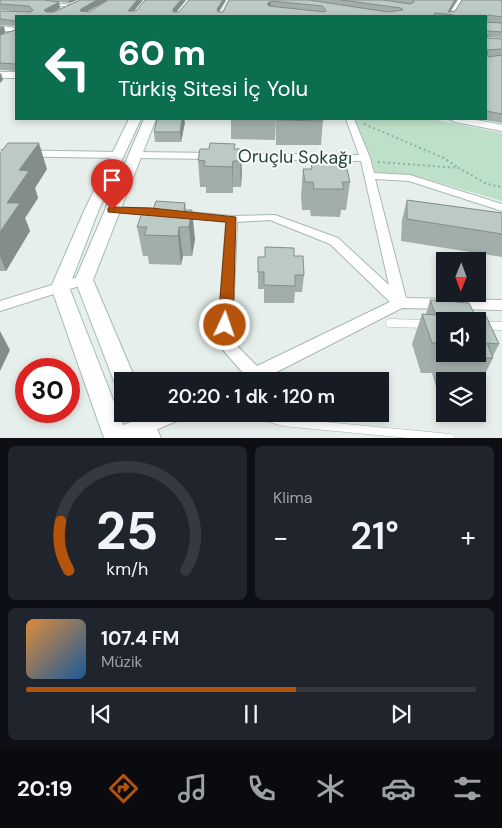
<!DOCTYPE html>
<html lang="tr">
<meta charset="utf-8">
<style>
:root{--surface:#171b24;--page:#20242c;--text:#f1f3f6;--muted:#9ea1a6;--line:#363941;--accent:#b45309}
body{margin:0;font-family:"DM Sans",sans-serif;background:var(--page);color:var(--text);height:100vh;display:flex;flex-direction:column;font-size:19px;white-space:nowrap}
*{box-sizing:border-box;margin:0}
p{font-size:16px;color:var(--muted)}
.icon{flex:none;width:28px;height:28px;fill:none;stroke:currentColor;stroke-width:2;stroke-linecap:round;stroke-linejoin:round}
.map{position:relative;height:438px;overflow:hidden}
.drawer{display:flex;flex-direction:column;gap:8px;padding:8px;background:#0d0f14;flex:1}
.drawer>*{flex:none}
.top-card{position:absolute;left:15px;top:15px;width:472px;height:105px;border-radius:0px;box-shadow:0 2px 8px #0003;background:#0b6e4f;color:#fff;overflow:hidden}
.needle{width:32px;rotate:181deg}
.controls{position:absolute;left:436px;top:252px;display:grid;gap:10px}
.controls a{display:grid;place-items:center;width:50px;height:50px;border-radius:0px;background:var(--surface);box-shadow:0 2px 8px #0003;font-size:25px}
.speed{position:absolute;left:15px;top:358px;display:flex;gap:10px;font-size:25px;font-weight:700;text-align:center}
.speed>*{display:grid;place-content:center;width:65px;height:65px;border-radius:50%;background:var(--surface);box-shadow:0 2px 8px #0003;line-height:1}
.speed .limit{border:8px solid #d22;background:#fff;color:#111}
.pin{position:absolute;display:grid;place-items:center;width:42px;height:42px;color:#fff;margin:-51px -21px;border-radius:50% 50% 50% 0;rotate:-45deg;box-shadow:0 0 5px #0007}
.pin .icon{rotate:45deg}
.me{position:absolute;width:55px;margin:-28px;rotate:3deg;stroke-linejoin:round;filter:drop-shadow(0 0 4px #0008)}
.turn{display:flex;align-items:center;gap:18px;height:105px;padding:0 20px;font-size:22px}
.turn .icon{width:65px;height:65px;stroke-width:2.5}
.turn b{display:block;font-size:35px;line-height:42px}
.big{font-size:38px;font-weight:600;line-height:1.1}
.drawer .tile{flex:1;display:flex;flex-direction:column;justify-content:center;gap:8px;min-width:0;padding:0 18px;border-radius:8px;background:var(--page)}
.drawer .dial{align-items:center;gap:0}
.dial svg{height:130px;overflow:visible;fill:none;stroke:var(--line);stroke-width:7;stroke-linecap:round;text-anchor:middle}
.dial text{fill:var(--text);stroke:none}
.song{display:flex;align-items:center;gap:15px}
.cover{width:60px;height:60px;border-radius:8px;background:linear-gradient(135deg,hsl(30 70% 55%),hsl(210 70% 35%))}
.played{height:5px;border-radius:2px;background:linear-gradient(90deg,var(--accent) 60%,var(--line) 60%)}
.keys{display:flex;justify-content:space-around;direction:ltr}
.heat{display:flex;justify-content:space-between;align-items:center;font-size:28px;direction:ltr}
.drawer .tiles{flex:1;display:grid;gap:8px;grid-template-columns:1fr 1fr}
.tile:last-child{grid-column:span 2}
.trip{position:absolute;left:114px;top:372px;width:275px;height:50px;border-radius:0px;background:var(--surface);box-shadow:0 2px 8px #0003;font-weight:600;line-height:50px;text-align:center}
.menu{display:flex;height:80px;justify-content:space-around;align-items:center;background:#090b0e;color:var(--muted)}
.menu .icon{width:35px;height:35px}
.menu .selected{color:var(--accent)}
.menu b{font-size:22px;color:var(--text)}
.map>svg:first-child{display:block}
</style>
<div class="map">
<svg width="502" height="438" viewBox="0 0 502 438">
<rect width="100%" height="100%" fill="#e6efeb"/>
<polygon fill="#bfe0c8" points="355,119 431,119 502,133 502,201 413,175 371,172"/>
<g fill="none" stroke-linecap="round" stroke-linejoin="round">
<g stroke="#a8b8b2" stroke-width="9">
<g id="lane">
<polyline points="390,323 426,324"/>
<polyline points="478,325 502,326"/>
<polyline points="256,414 283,422 450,438"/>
</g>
</g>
<g stroke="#a8b8b2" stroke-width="2">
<g id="street">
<polygon points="458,0 462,0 452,16 448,16"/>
<polygon points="44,3 73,5 75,6 73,7 46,5"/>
<polygon points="0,26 16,28 16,32 0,30"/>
<path d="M346,119H354L370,158L374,173L410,175L502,204V211L409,181L375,179L406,298L502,300V310L402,308L261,380L234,381L236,376L243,373L217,343L226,222L178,217L172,214L178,211L232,216L275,215L338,238L389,285L361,161L136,158L131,155L136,152L359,155ZM270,220L330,244L390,302L257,366L232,341L237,222Z"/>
<polygon points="0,150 119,152 124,155 119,158 0,156"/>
<polygon points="112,207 158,209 164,212 158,215 108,212 107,210"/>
<polygon points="84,275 89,277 91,280 89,283 0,311 0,301"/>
<polygon points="155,414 182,414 179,420 144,435 138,433 135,427 138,421"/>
</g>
</g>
<g stroke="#a4bbb3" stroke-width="2">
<g id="secondary">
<rect x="0" y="72" width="16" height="6"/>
<polygon points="129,119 141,119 99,209 69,287 123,425 131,422 128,414 150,414 161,438 104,438 51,287 85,209"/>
<polygon points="144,119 156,119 93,280 136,381 122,381 122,390 117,388 114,381 75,280"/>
<polygon points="449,119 471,119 502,125 502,131 455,122"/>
</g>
</g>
<g stroke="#86b3a5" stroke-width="2" stroke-dasharray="2 3" stroke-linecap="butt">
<polyline points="364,124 444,158 459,168"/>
<polyline points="378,162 459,168 487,184 502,187"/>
</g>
<use href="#lane" stroke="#fff" stroke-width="8"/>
<use href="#street" fill="#fff" fill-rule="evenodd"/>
<use href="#secondary" fill="#fff" fill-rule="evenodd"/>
</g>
<g fill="#a1aea9" fill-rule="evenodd">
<polygon points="0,0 77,0 69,3 59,2 60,8 52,12 80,0 108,0 87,12 136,11 145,0 186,0 176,12 179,12 226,0 219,12 223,12 229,0 457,0 450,11 455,11 502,0 502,38 487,37 488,38 502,39 502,123 479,119 486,119 486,16 16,16 16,71 0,70 0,26 4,26 5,33 2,35 15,30 15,26 0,25 0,11 27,12 0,10"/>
<polygon points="231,119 276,119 275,140 231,139"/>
<polygon points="276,119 323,119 321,145 276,145"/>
<polygon points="185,122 181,142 155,142 154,132"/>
<polygon points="235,149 241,149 241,187 233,187 233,193 206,193 206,187 200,187 198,160"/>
<polygon points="0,153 47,169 35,188 38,198 25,218 30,231 6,271 0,271"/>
<polygon points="311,162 339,169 350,182 346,210 341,210 340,217 311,216 310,210 302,210 301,196 303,169 311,169"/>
<polygon points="407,200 502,213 502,257 401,241 402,220"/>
<polygon points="185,203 186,210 195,239 192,256 183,256 181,265 149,264 148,256 143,256 137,227 153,210"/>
<polygon points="294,256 304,275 302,292 295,292 294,303 264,303 264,289 258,289 258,257"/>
<path d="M430,300L456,302L475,315L499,344L493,356V358L478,388V381H445V387H436L432,373H421L412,344L422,314H426ZM445,321L478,354H445Z"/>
</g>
<g fill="#838d89">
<polygon points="69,0 77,0 69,3"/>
<polygon points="97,0 108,0 82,14 80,11 81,9"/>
<polygon points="137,0 143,0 130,16 128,11"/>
<polygon points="181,0 186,0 174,15 173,9"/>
<polygon points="223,0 226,0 217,15 217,9"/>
<polygon points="455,0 457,0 448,15 448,12"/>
<polygon points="271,1 271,6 267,10 267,4"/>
<polygon points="59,2 60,8 45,16 44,10"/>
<polygon points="4,26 5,33 0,36 0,28"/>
<polygon points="1,73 3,80 0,83 0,74"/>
<polygon points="182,119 184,119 185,122 181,142 180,132"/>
<polygon points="39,143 47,169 35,188 38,198 25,218 30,231 6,271 0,256 0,232 7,203 19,170"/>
<polygon points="241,149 242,175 241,187 240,161"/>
<polygon points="233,161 233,193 232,167"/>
<polygon points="192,210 195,239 192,256 189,227"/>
<polygon points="179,227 183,256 181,265 178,236"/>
<polygon points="0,331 10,350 0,371"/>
</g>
<g fill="#bbcac4" stroke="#838d89" fill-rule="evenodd">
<path d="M0,0H44L59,2L44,10L46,12H54L80,0H97L81,9L80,11L89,12L108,0H137L128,11H136L145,0H181L173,9V12H179L189,0H223L217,9L218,12H223L229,0H309L388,12L403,10L401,8L341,0H383L410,4L414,2L413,0H455L448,12L455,11L462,0H502V17L488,15L486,22L502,23V32L488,31L486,32V16H454V15L435,13L433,16H16V64L0,63V35L15,30L16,21L0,19V11L31,12L33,10L29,6L0,4ZM271,1L322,6L326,10L325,12L269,6L267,4Z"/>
<polygon points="486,33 488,38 502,39 502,49 487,50 488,57 502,55 502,114 486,111"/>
<polygon points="157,119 182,119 180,132 154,132"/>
<polygon points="277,119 323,119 323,121 277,120"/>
<polygon points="8,143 39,143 19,170 29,171 7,203 20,203 0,232 0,153"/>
<polygon points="210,143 235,144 234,149 241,149 240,161 233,161 232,167 204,166 205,161 198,160 200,149 209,149"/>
<polygon points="311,162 338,163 339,169 347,169 350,182 342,182 344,189 314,189 313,182 305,182 303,169 312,169"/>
<polygon points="407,200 502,213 502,234 407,219"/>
<polygon points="156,201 185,203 184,210 192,210 189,227 179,227 178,236 144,235 147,227 137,227 143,210 153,210"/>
<polygon points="265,247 294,248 294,256 303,256 304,275 295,275 295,286 264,285 264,272 258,272 258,257 265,257"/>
<polygon points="430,300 455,300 456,302 469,303 475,315 486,316 499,344 487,343 493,358 477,358 478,361 466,360 465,358 448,357 447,354 478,354 478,321 445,321 445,347 444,343 432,343 422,314 436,315"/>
</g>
<polygon fill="#b45309" stroke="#753606" points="112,207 151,208 236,217 233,325 230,329 220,329 218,325 226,222 108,212 108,208"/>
<g text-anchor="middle" stroke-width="4" stroke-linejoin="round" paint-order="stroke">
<g font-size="18" fill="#24423a" stroke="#f7fbf9">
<text transform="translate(295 157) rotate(1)" y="6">Oruçlu Sokağı</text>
</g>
</g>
</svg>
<div class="controls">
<a><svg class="needle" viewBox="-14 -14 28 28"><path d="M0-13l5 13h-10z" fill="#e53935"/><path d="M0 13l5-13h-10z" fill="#9ea1a6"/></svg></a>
<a><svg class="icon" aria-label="sound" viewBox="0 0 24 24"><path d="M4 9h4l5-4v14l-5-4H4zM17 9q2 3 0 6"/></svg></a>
<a><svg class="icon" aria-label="layers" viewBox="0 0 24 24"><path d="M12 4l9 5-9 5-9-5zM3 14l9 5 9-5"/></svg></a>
</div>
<div class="speed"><div class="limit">30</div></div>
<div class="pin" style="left:112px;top:210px;background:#d93025"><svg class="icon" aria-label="arrive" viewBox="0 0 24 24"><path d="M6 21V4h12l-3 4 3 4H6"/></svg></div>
<svg class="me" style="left:225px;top:325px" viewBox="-20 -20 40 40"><circle r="17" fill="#b45309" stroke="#fff" stroke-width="3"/><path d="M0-11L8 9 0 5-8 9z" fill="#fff"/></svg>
<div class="trip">20:20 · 1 dk · 120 m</div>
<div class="top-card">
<div class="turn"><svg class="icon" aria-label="left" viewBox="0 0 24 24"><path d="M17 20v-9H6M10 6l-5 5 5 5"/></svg><div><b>60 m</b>Türkiş Sitesi İç Yolu</div></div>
</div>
</div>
<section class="drawer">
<div class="tiles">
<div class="tile dial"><svg viewBox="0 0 100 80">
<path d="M14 69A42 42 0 1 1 86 69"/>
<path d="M14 69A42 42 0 0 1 9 39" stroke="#b45309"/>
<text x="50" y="56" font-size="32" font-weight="700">25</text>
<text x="50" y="72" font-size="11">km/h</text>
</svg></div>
<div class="tile"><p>Klima</p>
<div class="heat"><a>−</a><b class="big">21°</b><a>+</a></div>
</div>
<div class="tile">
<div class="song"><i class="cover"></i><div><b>107.4 FM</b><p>Müzik</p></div></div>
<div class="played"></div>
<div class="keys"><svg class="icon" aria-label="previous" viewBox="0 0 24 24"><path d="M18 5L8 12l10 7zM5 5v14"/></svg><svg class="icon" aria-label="pause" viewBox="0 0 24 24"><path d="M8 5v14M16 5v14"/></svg><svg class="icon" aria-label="next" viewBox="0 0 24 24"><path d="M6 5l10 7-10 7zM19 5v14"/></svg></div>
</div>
</div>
</section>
<nav class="menu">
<b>20:19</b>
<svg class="icon selected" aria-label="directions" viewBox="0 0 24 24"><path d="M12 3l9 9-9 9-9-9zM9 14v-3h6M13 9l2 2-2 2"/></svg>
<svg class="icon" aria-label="music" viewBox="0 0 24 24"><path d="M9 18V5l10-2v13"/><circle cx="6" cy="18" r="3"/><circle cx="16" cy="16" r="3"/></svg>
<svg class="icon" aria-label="phone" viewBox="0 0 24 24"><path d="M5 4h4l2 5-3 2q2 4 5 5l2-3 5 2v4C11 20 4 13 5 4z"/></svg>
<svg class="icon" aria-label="climate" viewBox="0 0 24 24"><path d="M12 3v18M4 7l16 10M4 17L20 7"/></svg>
<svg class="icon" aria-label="car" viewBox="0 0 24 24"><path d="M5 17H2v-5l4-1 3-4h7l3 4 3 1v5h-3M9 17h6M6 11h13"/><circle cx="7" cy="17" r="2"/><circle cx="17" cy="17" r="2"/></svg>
<svg class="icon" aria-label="filters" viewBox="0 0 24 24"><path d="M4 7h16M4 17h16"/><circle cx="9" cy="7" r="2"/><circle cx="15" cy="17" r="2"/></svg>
</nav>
